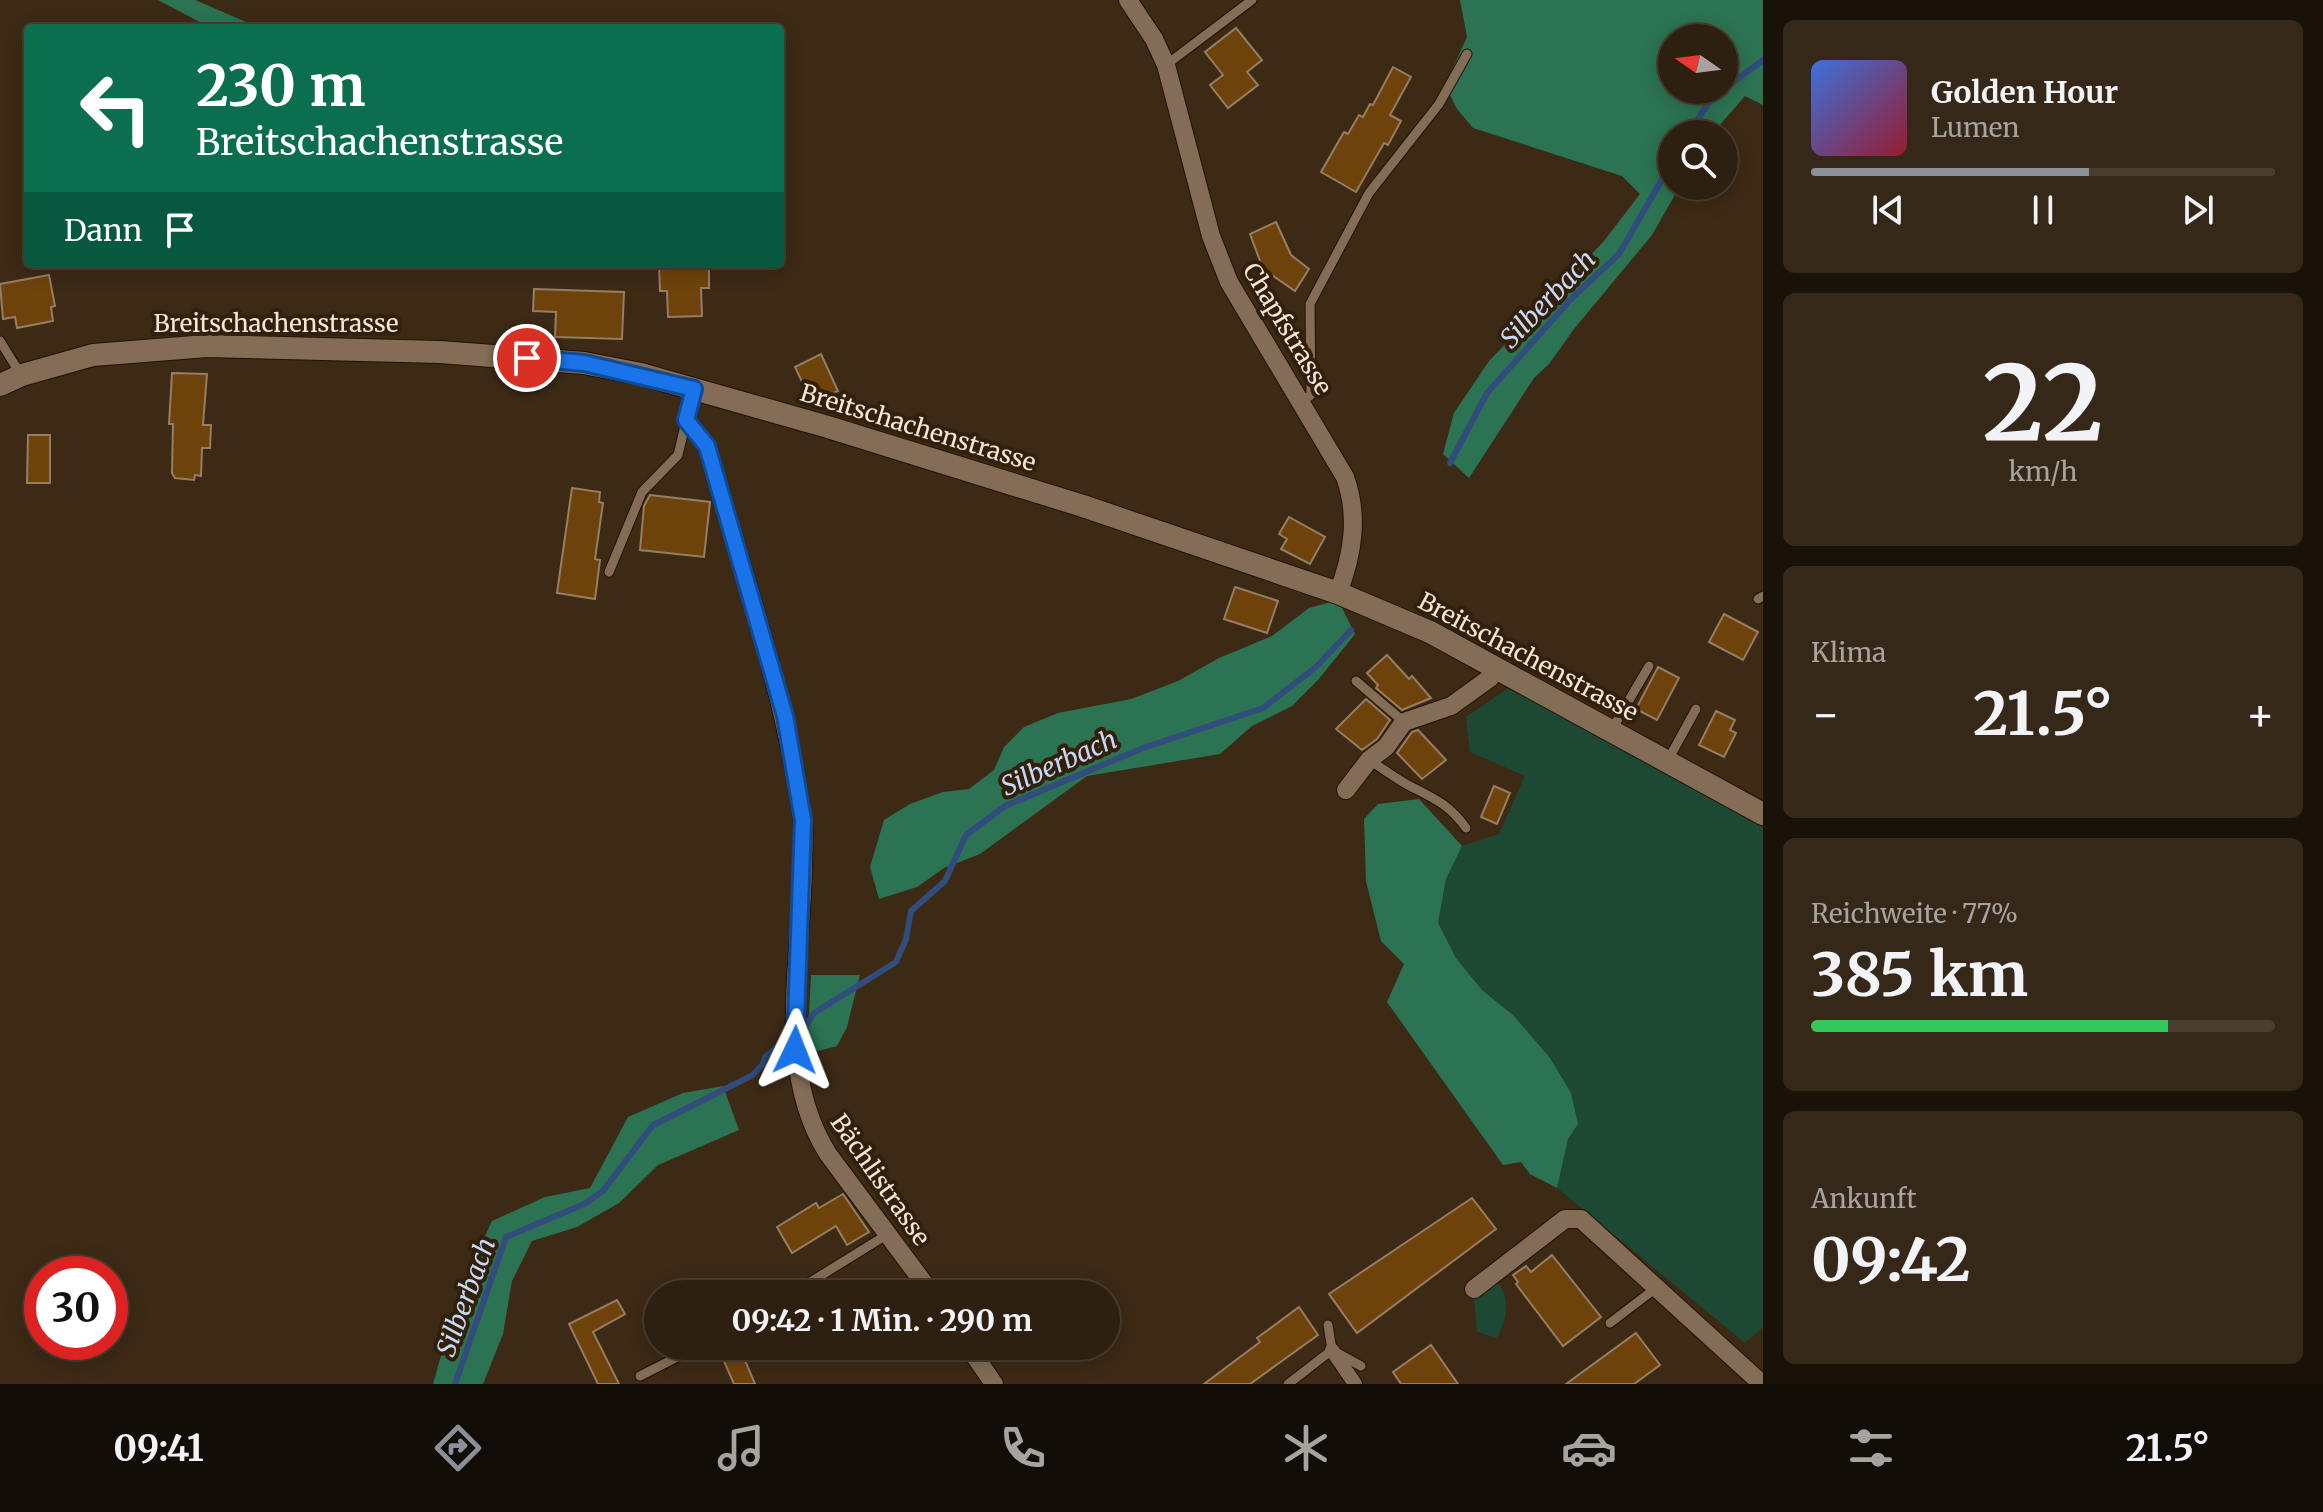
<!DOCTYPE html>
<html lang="de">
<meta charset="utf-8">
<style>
:root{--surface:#2e2010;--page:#362819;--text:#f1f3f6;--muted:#a7a39f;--line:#493e30;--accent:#8c9099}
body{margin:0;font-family:Merriweather,serif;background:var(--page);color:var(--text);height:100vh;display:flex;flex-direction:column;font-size:30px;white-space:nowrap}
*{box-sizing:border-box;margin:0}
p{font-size:26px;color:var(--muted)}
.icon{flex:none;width:44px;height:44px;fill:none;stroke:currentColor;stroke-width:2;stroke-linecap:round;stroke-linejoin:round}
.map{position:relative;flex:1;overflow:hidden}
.details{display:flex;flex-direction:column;gap:20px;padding:20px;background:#191209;width:560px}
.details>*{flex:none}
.top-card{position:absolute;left:24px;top:24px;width:760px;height:244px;border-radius:8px;box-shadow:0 4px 20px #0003,0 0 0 2px var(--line);background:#0b6e4f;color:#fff;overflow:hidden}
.needle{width:52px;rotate:284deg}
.controls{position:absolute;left:1658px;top:24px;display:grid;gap:16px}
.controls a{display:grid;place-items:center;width:80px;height:80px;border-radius:50%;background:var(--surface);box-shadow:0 4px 20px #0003,0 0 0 2px var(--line);font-size:40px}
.speed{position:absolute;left:24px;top:1256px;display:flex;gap:16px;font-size:40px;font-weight:700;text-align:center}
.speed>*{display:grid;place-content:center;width:104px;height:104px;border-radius:50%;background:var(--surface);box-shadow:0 4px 20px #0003,0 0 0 2px var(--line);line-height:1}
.speed .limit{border:12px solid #d22;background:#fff;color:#111}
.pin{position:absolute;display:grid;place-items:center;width:68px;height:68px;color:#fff;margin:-34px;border:4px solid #fff;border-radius:50%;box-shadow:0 2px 8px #0007}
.me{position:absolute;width:88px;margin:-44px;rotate:2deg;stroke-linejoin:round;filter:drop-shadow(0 0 6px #0008)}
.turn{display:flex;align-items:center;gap:28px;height:168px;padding:0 40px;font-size:36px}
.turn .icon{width:104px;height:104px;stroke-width:2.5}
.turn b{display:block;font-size:56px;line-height:68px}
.then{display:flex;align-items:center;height:76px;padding:0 40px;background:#0003;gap:16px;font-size:30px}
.big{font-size:60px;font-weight:700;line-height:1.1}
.details .card{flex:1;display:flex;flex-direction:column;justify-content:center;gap:12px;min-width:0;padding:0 28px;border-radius:12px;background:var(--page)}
.details .dial{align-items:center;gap:0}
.dial b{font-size:104px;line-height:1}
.song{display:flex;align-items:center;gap:24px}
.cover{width:96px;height:96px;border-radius:12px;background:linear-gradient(135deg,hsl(220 70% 55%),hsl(350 70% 35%))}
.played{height:8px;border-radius:4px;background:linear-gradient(90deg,var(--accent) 60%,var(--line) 60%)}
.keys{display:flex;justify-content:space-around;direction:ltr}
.heat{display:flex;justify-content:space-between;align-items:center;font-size:44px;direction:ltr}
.charge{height:12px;border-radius:6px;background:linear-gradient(90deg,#34c759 77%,var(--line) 0)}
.trip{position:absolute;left:644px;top:1280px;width:476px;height:80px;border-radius:40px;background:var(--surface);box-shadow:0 4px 20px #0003,0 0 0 2px var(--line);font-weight:700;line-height:80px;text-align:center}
.dock{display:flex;height:128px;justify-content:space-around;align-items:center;background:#120d06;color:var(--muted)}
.dock .icon{width:56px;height:56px}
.dock .on{color:var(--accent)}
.dock b{font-size:36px;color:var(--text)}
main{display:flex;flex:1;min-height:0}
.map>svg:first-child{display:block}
</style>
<main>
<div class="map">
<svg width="1763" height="1384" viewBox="0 0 1763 1384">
<rect width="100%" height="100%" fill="#3d2a15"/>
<g fill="#1d4834">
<polygon points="1513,685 1763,828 1763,1327 1745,1343 1557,1188 1568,1139 1578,1124 1533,1041 1513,1015 1482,990 1456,958 1438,923 1446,879 1462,846 1499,834 1525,776 1470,752 1466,717"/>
<path d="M1499,1283C1510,1302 1507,1319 1497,1338L1477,1332L1474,1297L1480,1294L1484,1296L1491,1285Z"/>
</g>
<g fill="#2c7353" fill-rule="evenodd">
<polygon points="158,0 195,0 260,28 211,28"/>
<path d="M1460,0H1763V105L1745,96L1712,134H1672V186H1680L1652,235L1574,329L1549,364L1534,378L1469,478L1443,454L1454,413L1489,361L1604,241L1640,194L1622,176L1473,128L1457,109L1445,85L1467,37ZM1672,38H1724V90H1672Z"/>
<polygon points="1338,600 1355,634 1318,680 1292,706 1252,726 1220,754 1087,776 980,854 944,868 917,887 879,899 870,867 884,820 910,804 943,792 969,789 994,770 1004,747 1024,727 1058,713 1131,699 1178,681 1219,658 1272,636 1309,608"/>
<polygon points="1419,799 1462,846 1446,879 1438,923 1456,958 1482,990 1513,1015 1550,1058 1571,1093 1578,1124 1568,1139 1557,1188 1530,1174 1521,1162 1503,1165 1387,1002 1404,964 1381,941 1366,881 1364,819 1378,804"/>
<polygon points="811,975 860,975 847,1027 837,1046 807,1054"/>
<polygon points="723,1086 739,1130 658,1165 619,1203 577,1227 532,1241 512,1281 503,1334 483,1384 433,1384 460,1289 492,1221 545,1197 590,1188 628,1117 683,1093"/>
</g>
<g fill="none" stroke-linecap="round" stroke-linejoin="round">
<g stroke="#314c7d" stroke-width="6">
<polyline points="1724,89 1763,60"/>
<polyline points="1688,134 1709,102 1722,90"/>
<polyline points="1450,463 1487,393 1572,298 1619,254 1672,162"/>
<polyline points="805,1026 814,1013 896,962 906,939 911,911 945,881 966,835 1005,806 1143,748 1263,708 1316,667 1351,630"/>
<polyline points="455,1384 506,1237 584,1204 603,1191 653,1125 753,1075 763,1064 765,1057 787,1039"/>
</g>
</g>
<g fill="#6e430b" stroke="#957d66" stroke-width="2">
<polygon points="1236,28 1262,60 1247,72 1258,85 1228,108 1210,85 1223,75 1205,52"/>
<polygon points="1393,67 1411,77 1390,115 1401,121 1388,145 1384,143 1356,192 1321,172 1344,132 1348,134 1359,115 1363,117 1370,104 1373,105"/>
<polygon points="1276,222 1291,255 1309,269 1295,291 1263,269 1250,234"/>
<polygon points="659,264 709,264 709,288 701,288 702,316 668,317 667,291 660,291"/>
<polygon points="49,275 55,306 51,307 53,321 17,328 15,317 3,319 0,284"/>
<polygon points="534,289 624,292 622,339 555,337 556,312 533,311"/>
<polygon points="821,354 838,391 812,403 795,367"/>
<polygon points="172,373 207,374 203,425 211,425 210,448 202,448 201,476 195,475 194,480 175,478 172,473 173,424 169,424"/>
<polygon points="28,435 50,435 50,483 27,483"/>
<polygon points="572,488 600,492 599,502 603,503 595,559 600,560 595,599 557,593"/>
<polygon points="650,495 710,502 704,557 640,550 644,506"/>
<polygon points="1289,517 1325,537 1310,564 1281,549 1287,539 1279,534"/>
<polygon points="1235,587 1278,601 1267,633 1224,619"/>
<polygon points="1724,614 1758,632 1743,660 1709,642"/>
<polygon points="1387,655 1409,679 1412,676 1431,698 1402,710 1376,688 1378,685 1367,673"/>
<polygon points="1658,667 1679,678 1657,720 1636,709"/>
<polygon points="1366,699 1390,720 1377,739 1362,750 1336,729"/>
<polygon points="1716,711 1735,720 1730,730 1736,733 1724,757 1699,745"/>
<polygon points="1418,730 1446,760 1422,779 1397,753 1412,732"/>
<polygon points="1494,786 1510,793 1497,824 1481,817"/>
<polygon points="843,1194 869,1232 847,1245 836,1226 792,1253 777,1227 816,1203 819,1208"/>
<polygon points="1472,1198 1496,1229 1357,1333 1329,1294"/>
<polygon points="1552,1255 1601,1317 1563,1346 1516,1284 1518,1282 1513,1275 1526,1266 1531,1272"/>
<polygon points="617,1300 625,1314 593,1332 619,1384 598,1384 569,1324"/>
<polygon points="1299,1307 1318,1335 1250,1384 1204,1384 1260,1342 1257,1338"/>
<polygon points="1636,1333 1660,1365 1634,1384 1566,1384"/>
<polygon points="1431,1345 1458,1384 1401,1384 1393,1372"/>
<polygon points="733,1346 739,1346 755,1384 734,1384 720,1352"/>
</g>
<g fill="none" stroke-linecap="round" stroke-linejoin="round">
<g stroke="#241200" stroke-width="11">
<g id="service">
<polyline points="1166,65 1252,0"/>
<polyline points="0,341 21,375"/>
<polyline points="1302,401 1311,395 1310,304 1369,193 1439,104 1467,54"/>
<polyline points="609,572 642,492 678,455 686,421"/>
<polyline points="1758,599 1763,596"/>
<polyline points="1356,681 1404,722"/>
<polyline points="1611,731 1649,666"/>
<path d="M1369,760C1382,768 1395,778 1408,785C1433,798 1449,804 1466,828"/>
<polyline points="1667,762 1696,709"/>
<polyline points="791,1294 888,1234"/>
<polyline points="1610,1323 1656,1288"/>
<polyline points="1328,1325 1332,1350"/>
<polyline points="640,1376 699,1346"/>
<polyline points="1288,1384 1332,1350 1361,1366"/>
</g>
</g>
<g stroke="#241200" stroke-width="16">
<polyline id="pedestrian" points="1332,1350 1355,1384"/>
</g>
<g stroke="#241200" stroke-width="20">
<g id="minor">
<path d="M1128,0L1154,39L1166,65L1211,236L1229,282L1345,477C1359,516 1353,554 1338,593"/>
<path d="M694,389L686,420L707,446C741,569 784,689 802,816C805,831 803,848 803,864C802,961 774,1068 828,1154L932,1294"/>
<polyline points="1346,790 1369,760 1386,747 1404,722 1451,706 1490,678 1495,667"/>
<polyline points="1474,1289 1565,1219 1581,1219 1762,1384"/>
<polyline points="968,1346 994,1384"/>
</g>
</g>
<g stroke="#241200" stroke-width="24">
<polyline id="tertiary" points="0,385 22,375 93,355 207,346 440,352 584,363 641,374 828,427 1083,506 1338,593 1430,632 1763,814"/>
</g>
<use href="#service" stroke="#846d56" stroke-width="9"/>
<use href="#pedestrian" stroke="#846d56" stroke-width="14"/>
<use href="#minor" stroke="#846d56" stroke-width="18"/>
<use href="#tertiary" stroke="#846d56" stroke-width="22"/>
</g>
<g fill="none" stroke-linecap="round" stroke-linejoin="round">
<g stroke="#114b97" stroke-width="20">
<polyline id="route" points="527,358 584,363 694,389 686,420 707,446 785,716 803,820 795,1050"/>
</g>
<use href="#route" stroke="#1a73e8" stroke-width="14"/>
</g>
<g text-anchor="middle" stroke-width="8" stroke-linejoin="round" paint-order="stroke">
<g font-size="24" fill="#f3e6da" stroke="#33200b">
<text x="276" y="332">Breitschachenstrasse</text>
<text transform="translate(1287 329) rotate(59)" y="8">Chapfstrasse</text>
<text transform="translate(918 428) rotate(17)" y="8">Breitschachenstrasse</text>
<text transform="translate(1528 657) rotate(28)" y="8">Breitschachenstrasse</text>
<text transform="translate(880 1180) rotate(55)" y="8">Bächlistrasse</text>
</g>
<g font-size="26" font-style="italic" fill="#c7d9f8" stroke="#33200b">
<text transform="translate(1548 299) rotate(-46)" y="9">Silberbach</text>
<text transform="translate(1059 763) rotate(-24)" y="9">Silberbach</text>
<text transform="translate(466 1297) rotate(-70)" y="9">Silberbach</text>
</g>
</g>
</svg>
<div class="controls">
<a><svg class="needle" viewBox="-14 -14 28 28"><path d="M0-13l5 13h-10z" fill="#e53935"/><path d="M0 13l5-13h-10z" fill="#a7a39f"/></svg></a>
<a><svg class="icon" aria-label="search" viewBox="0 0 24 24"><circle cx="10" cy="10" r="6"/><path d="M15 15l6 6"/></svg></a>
</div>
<div class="speed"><div class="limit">30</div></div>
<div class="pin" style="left:527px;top:358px;background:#d93025"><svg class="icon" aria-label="arrive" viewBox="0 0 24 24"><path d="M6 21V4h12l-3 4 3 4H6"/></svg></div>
<svg class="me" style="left:795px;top:1050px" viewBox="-20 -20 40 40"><path d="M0-17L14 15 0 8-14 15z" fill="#1a73e8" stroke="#fff" stroke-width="4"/></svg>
<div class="trip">09:42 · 1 Min. · 290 m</div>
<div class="top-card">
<div class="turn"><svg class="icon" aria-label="left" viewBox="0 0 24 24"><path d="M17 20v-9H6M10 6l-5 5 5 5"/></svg><div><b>230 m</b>Breitschachenstrasse</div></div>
<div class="then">Dann<svg class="icon" aria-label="arrive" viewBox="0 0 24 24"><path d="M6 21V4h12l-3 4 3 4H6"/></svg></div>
</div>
</div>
<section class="details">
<div class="card">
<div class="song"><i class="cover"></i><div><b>Golden Hour</b><p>Lumen</p></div></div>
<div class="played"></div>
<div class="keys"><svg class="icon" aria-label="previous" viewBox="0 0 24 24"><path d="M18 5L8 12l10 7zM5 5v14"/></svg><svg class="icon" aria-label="pause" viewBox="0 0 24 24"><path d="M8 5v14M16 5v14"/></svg><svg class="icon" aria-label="next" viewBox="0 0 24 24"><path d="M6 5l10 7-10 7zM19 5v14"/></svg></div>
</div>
<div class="card dial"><b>22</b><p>km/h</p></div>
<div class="card"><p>Klima</p>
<div class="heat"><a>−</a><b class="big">21.5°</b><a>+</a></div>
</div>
<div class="card"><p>Reichweite · 77%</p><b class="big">385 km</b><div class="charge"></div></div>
<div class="card"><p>Ankunft</p><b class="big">09:42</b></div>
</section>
</main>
<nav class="dock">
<b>09:41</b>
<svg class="icon on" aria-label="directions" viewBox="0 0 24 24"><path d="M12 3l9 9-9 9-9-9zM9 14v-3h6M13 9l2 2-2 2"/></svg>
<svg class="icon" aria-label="music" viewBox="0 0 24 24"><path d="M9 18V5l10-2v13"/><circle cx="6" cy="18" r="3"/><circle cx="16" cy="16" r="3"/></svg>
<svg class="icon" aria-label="phone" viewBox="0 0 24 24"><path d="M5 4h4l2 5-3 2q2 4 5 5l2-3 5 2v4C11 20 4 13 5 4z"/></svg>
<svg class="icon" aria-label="climate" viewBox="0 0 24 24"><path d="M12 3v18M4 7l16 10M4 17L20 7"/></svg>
<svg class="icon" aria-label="car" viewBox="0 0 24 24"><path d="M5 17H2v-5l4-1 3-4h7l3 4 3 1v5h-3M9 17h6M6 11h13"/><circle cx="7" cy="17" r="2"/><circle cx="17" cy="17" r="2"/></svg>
<svg class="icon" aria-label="filters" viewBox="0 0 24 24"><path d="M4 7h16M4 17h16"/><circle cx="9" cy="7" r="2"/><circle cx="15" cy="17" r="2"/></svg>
<b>21.5°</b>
</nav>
